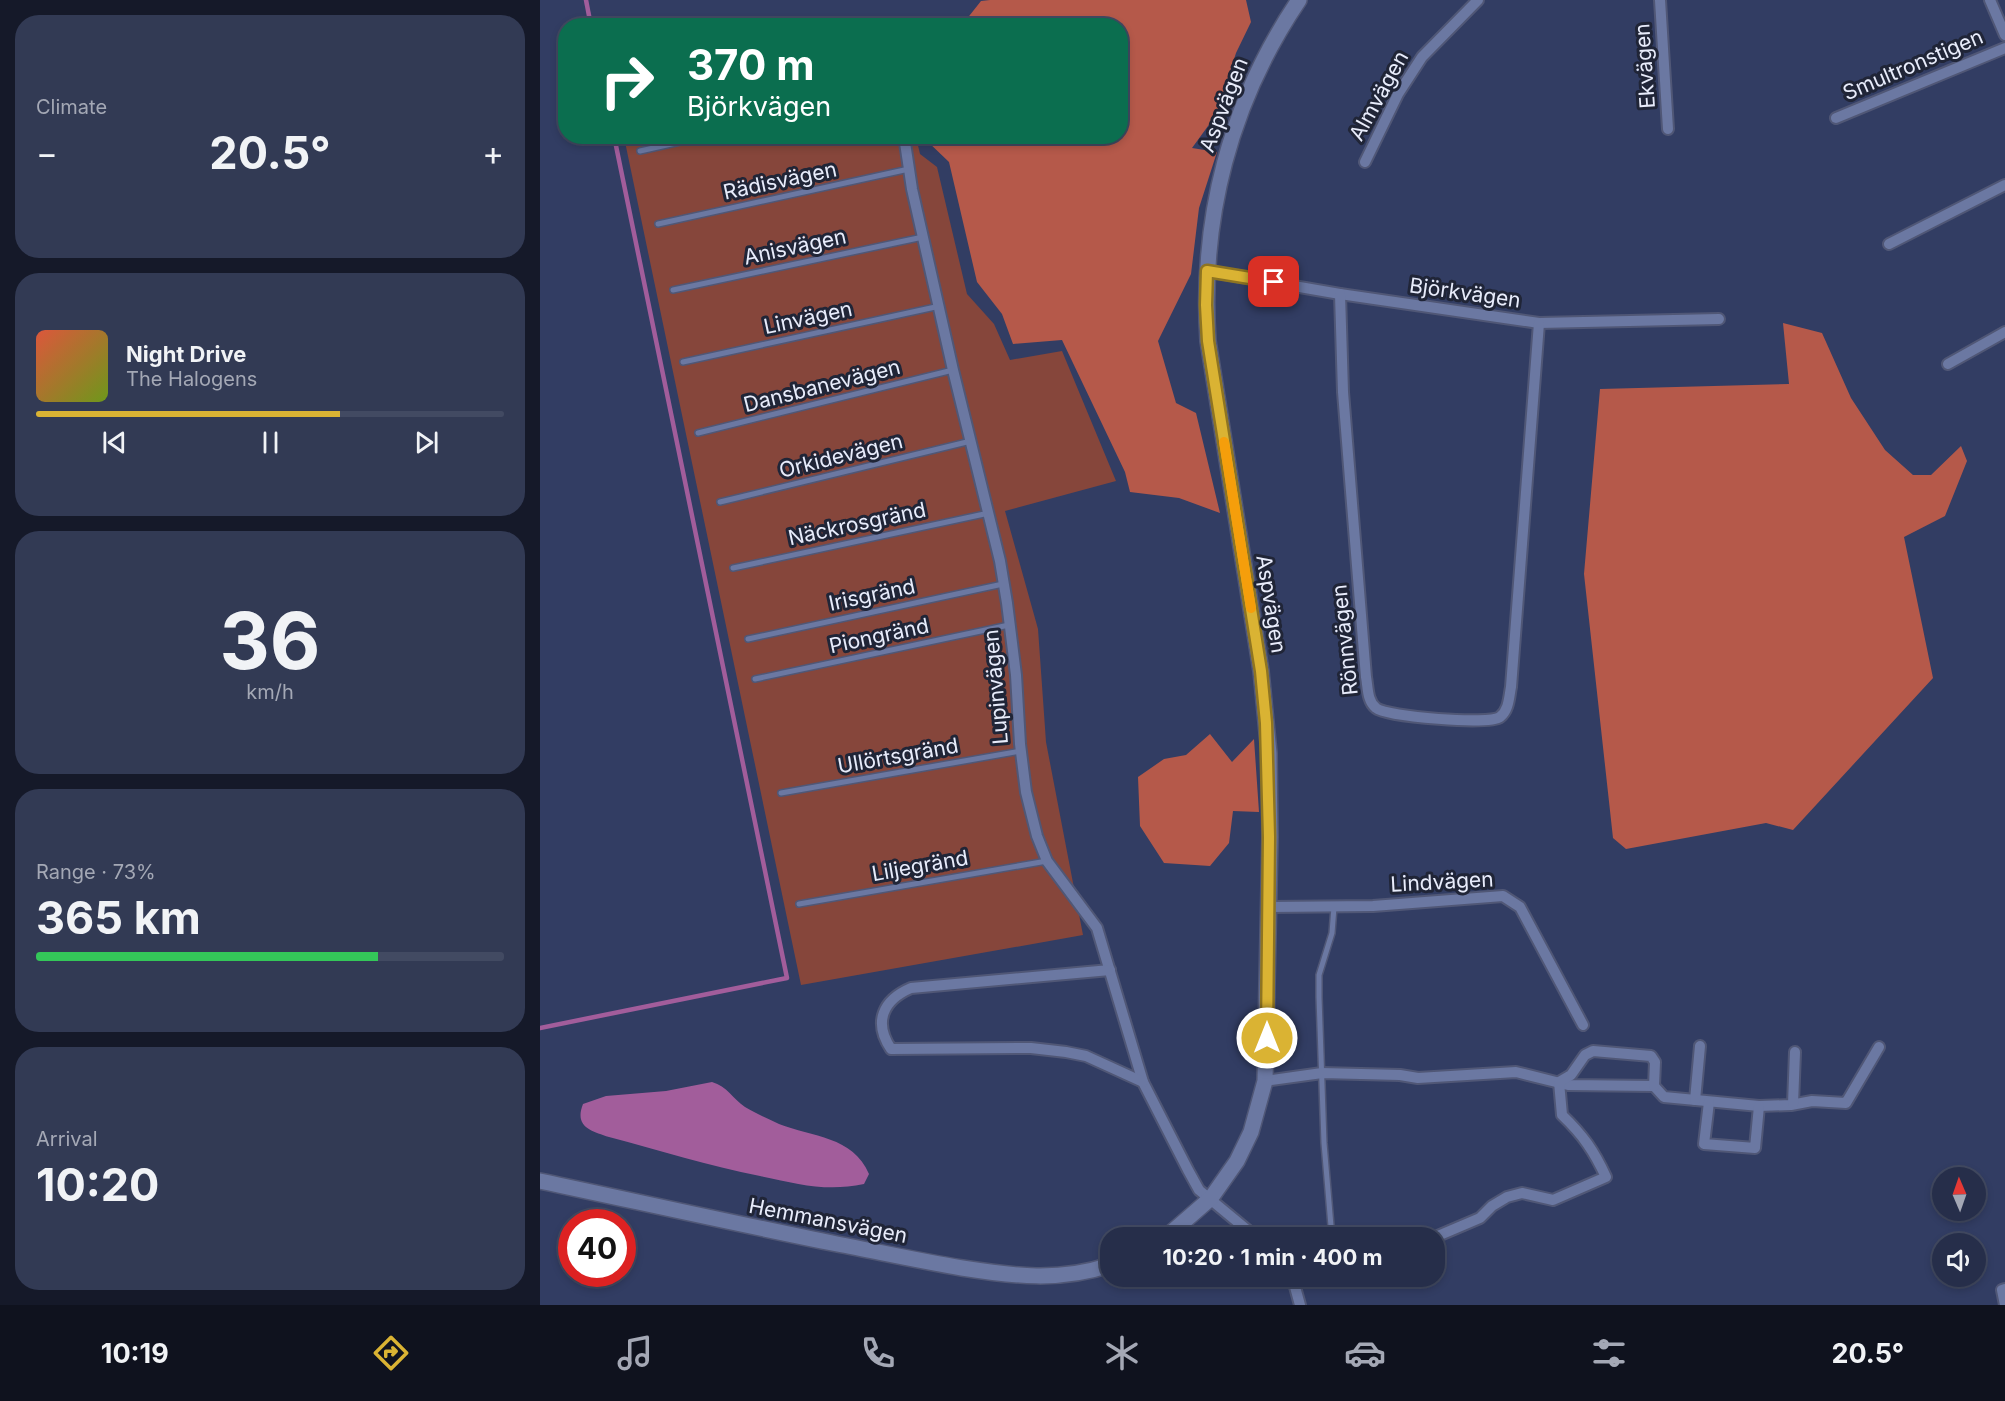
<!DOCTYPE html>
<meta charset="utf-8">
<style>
:root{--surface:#262e4a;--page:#323a54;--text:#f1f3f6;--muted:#a4a8b5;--line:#424a62;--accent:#dab333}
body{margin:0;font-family:Inter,sans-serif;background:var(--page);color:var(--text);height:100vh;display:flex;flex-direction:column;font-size:22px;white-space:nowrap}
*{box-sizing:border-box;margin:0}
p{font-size:20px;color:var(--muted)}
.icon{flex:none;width:33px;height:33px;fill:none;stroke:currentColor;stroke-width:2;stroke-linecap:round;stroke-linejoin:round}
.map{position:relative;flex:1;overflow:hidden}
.sheet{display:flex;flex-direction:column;gap:15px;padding:15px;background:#151929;width:540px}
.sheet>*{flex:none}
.banner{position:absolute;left:18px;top:18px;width:570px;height:126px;border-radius:24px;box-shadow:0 3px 9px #0003,0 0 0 2px var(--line);background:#0b6e4f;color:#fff;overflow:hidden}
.needle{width:39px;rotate:358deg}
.tools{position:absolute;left:1392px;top:1167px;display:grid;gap:12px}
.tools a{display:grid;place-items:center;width:54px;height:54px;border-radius:50%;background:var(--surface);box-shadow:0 3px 9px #0003,0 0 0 2px var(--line);font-size:30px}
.speed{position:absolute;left:18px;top:1209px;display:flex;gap:12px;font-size:30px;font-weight:700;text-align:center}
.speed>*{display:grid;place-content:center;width:78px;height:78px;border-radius:50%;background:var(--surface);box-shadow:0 3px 9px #0003,0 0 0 2px var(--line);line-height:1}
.speed .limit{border:9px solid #d22;background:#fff;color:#111}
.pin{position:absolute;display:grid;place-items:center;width:51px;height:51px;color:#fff;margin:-26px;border-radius:12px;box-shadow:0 3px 9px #0006}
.me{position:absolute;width:66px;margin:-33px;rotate:0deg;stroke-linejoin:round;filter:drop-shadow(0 0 4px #0008)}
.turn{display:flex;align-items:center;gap:21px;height:126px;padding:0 30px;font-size:27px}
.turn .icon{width:78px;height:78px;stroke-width:2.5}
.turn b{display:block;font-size:42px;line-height:51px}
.big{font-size:45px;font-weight:700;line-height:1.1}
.sheet .widget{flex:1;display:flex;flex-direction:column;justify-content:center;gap:9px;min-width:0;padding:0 21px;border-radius:24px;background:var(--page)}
.sheet .dial{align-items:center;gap:0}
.dial b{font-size:78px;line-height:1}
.song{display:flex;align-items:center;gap:18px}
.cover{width:72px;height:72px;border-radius:9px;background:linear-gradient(135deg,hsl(10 70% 55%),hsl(80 70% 35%))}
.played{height:6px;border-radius:3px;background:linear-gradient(90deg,var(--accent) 65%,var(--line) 65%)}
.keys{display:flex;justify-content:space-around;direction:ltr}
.heat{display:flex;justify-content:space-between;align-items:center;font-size:33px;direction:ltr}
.charge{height:9px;border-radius:4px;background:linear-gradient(90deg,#34c759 73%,var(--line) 0)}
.trip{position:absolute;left:560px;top:1227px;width:345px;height:60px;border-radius:24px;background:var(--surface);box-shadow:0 3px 9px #0003,0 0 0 2px var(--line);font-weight:700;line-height:60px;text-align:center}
.menu{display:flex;height:96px;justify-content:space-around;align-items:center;background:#0f121e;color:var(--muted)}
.menu .icon{width:42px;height:42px}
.menu .on{color:var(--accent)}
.menu b{font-size:27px;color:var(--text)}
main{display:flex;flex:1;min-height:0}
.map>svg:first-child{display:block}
</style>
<main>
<section class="sheet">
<div class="widget"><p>Climate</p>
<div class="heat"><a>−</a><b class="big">20.5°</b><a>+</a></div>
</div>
<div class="widget">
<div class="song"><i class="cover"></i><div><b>Night Drive</b><p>The Halogens</p></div></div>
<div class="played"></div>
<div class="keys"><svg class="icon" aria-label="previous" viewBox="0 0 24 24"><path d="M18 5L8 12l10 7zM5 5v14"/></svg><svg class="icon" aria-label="pause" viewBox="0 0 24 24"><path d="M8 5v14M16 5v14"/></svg><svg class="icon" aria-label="next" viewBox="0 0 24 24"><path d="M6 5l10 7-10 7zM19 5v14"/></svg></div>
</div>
<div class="widget dial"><b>36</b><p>km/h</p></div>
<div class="widget"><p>Range · 73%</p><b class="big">365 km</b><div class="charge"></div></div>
<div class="widget"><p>Arrival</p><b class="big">10:20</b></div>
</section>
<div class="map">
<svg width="1465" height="1305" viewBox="0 0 1465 1305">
<rect width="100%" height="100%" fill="#323d63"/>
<polygon fill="#86463b" points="84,137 376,137 380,154 397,167 427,294 454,324 470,360 522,351 576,481 465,511 498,629 506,742 543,935 261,985"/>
<g fill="#b5594a">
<polygon points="450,0 706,0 711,22 696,53 676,115 652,148 677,152 659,208 651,274 618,341 636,403 656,413 680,513 639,498 590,492 585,472 522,340 473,344 462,314 437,282 409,162 385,139 385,137 580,136 580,26 422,25 441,1"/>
<polygon points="1243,323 1282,333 1311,398 1345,450 1373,475 1391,475 1421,446 1427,461 1405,516 1364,537 1393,678 1253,830 1226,823 1086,849 1073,838 1044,574 1060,389 1249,384"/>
<polygon points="670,734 692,762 714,739 719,812 693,811 689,843 670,866 624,863 600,826 598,777 624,759 646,755"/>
</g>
<path fill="#a25d9b" d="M172,1082C187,1086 193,1099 205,1107C215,1113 228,1119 239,1124C272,1137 313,1136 329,1174L324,1184C286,1192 258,1184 220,1176C169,1166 119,1150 69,1137C51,1131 34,1127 43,1104L66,1096L126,1091Z"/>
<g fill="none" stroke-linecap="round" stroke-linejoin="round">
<g stroke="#a25d9b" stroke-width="4.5">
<polyline points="46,0 51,26"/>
<polyline points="0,1028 247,978 74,136"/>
</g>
<g stroke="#505776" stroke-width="8">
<g id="lane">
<polyline points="100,151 167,136"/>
<polyline points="118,224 369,169"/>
<polyline points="133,290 383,237"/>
<polyline points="143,362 400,306"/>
<polyline points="158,433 413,370"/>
<polyline points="180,502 431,441"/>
<polyline points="193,568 449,513"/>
<polyline points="208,639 463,584"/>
<polyline points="215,679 469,625"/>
<polyline points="241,793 481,751"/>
<polyline points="259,904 507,861"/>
<polyline points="792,1238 784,1143 779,997 779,975 792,933 794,907"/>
</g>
</g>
<g stroke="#505776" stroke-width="14">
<g id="street">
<polyline points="1120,0 1128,129"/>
<polyline points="1450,0 1465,35"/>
<polyline points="1296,118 1465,48"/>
<polyline points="364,136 372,189 413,370 460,561 467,603 476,675 480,744 486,792 497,836 507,861 557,928 603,1082 648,1170 659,1190 717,1238"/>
<polyline points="825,162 858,94 882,57 938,0"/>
<polyline points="1349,244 1465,185"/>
<polyline points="667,271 800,294 999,323 1179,319"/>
<path d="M800,294L803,392L826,677C828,687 827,701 836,708C847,717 950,725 960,717C969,710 969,697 971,687L999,323"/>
<polyline points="1408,364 1465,332"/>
<polyline points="728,907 833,906 963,896 980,907 1043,1025"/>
<path d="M570,970L371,988C343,1000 333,1022 351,1049L491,1048L526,1052L546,1056L603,1082"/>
<polyline points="725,1081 782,1073 860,1075 878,1078 976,1072 1028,1085 1114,1086 1124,1097 1219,1106 1251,1105 1272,1101 1306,1103 1339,1047"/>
<polyline points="1155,1100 1160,1046"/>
<polyline points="1169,1102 1164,1144 1215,1148 1219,1106"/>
<polyline points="1253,1104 1255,1052"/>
<path d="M893,1238L940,1218L952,1206L967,1197L982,1193L1013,1200L1066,1177C1054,1151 1043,1135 1022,1115L1019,1082L1031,1075L1045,1055L1053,1051L1111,1056L1115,1062L1114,1086"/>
<polyline points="752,1276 760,1305"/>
<polyline points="1465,1305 1462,1290 1465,1289"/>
</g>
</g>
<g stroke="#505776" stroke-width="18">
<g id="secondary">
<path d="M0,1181C99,1202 198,1224 297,1244C339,1252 380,1261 422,1268C474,1276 519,1282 570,1265"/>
<path d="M625,1238L671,1198L697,1161L711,1132L725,1081L730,837L729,753L721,671L668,341C660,218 690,102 759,0"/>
</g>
</g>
<use href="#lane" stroke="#6b78a2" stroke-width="5"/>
<use href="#street" stroke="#6b78a2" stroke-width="10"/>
<use href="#secondary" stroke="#6b78a2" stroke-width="15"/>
</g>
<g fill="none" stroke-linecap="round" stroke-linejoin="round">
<g stroke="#8e7421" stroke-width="15">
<polyline id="route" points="727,1038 729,837 726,723 721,671 668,341 666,305 667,271 734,282"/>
</g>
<use href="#route" stroke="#dab333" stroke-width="10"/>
<polyline stroke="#f59e0b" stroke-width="10" points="684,442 711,608"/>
</g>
<g text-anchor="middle" stroke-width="6" stroke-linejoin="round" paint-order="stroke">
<g font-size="21" fill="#e8ecfb" stroke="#202537">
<text transform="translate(1373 65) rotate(-23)" y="7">Smultronstigen</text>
<text transform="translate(1105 66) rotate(-94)" y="7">Ekvägen</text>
<text transform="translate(839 96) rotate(-61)" y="7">Almvägen</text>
<text transform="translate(684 105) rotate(-69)" y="7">Aspvägen</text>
<text transform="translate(240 181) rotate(-12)" y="7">Rädisvägen</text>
<text transform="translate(255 247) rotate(-12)" y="7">Anisvägen</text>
<text transform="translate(925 293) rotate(8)" y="7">Björkvägen</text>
<text transform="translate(268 318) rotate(-12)" y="7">Linvägen</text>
<text transform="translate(282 386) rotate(-14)" y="7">Dansbanevägen</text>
<text transform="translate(301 456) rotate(-14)" y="7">Orkidevägen</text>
<text transform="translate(317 524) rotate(-12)" y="7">Näckrosgränd</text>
<text transform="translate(332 595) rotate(-12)" y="7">Irisgränd</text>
<text transform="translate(731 604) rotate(81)" y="7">Aspvägen</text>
<text transform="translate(339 636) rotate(-12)" y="7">Piongränd</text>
<text transform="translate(805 640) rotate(-96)" y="7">Rönnvägen</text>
<text transform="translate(456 687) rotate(-95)" y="7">Lupinvägen</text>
<text transform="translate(358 756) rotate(-10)" y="7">Ullörtsgränd</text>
<text transform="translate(380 866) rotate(-10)" y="7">Liljegränd</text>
<text transform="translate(902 882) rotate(-3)" y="7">Lindvägen</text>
<text transform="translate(288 1221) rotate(11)" y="7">Hemmansvägen</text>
</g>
</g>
</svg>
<div class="tools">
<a><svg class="needle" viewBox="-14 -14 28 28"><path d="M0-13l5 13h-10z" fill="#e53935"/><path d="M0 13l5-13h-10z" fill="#a4a8b5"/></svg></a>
<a><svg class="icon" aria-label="sound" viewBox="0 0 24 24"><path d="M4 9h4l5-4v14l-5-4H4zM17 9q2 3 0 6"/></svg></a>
</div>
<div class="speed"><div class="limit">40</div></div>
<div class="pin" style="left:734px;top:282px;background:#d93025"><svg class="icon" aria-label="arrive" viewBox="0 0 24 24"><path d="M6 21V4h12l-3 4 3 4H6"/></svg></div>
<svg class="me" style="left:727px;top:1038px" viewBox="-20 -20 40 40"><circle r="17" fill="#dab333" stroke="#fff" stroke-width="3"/><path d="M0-11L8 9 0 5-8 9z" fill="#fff"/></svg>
<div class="trip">10:20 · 1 min · 400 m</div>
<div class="banner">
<div class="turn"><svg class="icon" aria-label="right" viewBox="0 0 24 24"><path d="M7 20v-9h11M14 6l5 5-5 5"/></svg><div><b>370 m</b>Björkvägen</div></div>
</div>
</div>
</main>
<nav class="menu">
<b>10:19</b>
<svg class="icon on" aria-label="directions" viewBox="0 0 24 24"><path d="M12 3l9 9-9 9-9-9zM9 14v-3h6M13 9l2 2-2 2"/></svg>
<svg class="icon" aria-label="music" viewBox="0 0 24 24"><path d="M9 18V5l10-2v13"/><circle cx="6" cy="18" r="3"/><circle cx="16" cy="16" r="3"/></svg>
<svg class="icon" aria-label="phone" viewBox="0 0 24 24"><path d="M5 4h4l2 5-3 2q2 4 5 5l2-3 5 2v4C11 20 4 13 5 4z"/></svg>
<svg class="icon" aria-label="climate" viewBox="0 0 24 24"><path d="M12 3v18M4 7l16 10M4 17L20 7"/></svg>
<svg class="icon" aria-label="car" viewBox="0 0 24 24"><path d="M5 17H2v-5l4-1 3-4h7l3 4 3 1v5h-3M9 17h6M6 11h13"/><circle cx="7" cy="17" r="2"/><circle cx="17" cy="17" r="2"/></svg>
<svg class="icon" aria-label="filters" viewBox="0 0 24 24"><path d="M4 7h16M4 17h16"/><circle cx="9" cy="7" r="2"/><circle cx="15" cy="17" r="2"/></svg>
<b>20.5°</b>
</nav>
